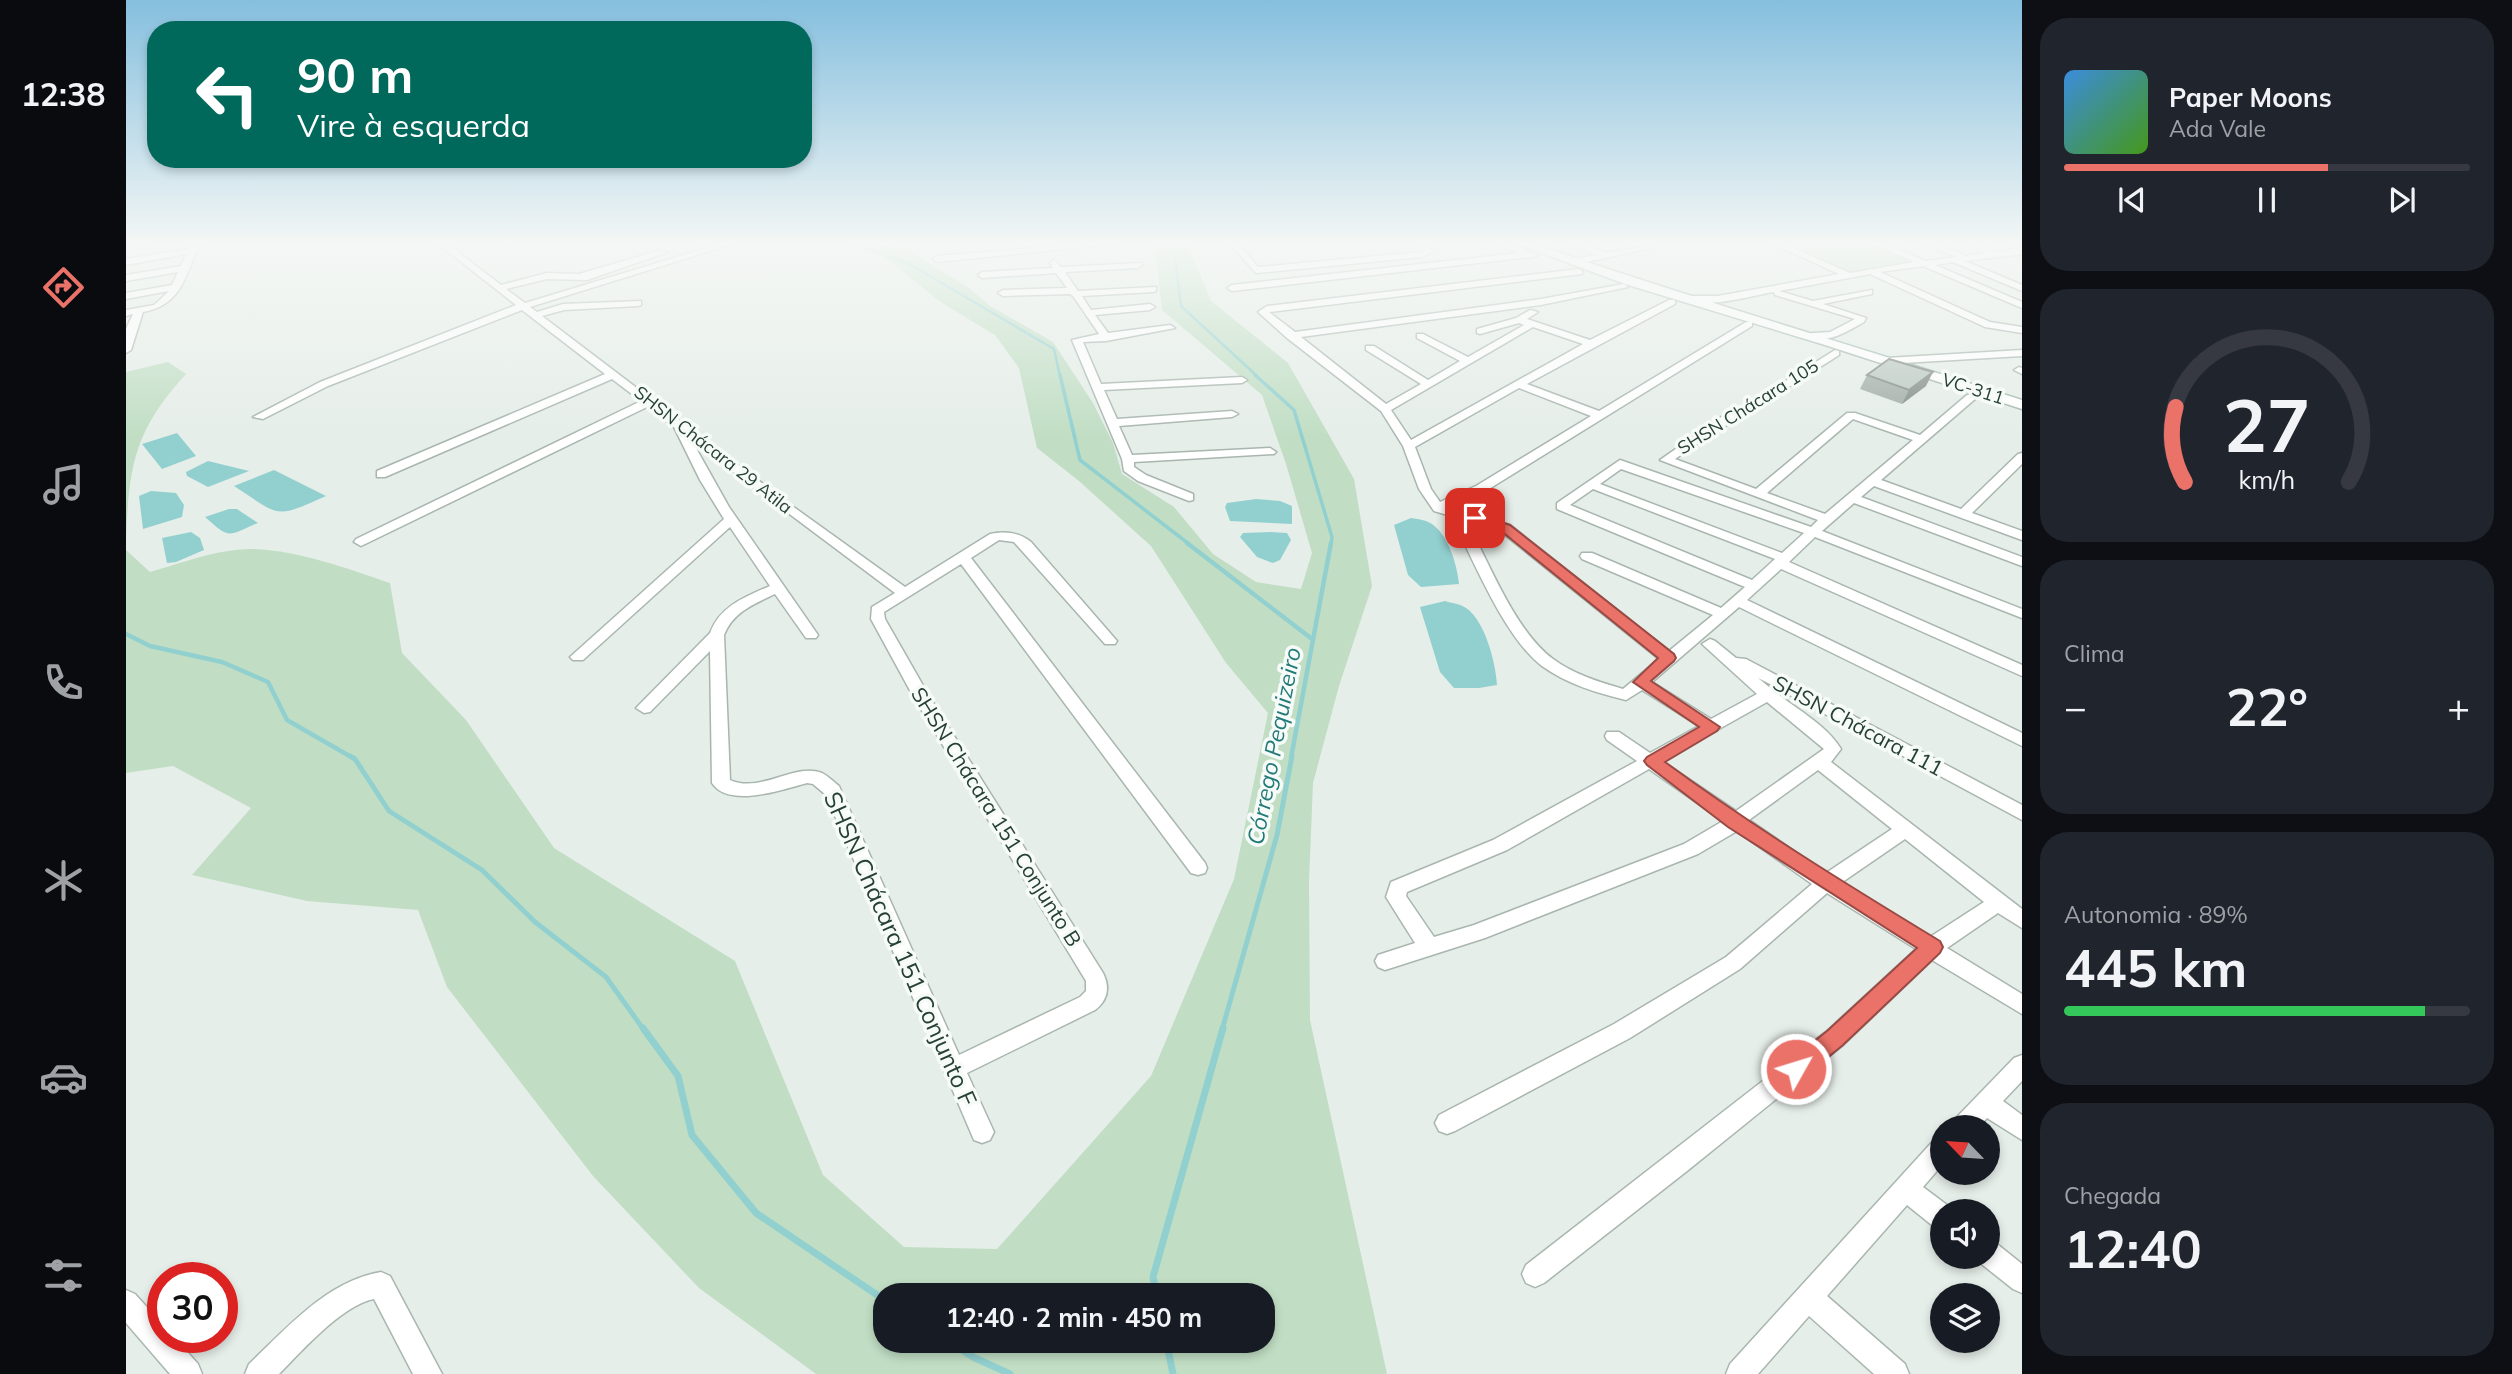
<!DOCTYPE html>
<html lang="pt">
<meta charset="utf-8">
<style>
:root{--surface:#171b24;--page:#20242c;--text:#f1f3f6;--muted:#9ea1a6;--line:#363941;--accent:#eb7268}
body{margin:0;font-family:Mulish,sans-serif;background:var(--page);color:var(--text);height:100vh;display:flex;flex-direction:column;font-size:26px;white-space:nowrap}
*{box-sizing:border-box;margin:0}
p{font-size:23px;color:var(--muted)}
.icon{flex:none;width:38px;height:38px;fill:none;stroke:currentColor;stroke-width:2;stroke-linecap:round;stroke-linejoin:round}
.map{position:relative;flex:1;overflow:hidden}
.side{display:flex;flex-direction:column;gap:18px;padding:18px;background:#0d0f14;width:490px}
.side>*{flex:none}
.guide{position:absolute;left:21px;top:21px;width:665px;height:147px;border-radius:28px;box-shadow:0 4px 10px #0003;background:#00695c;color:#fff;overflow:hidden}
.needle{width:46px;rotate:295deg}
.fabs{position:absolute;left:1804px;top:1115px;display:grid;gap:14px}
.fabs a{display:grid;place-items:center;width:70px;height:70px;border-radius:50%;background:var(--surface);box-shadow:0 4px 10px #0003;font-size:35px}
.speed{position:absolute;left:21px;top:1262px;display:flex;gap:14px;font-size:35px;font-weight:700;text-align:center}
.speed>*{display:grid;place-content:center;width:91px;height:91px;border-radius:50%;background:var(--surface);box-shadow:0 4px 10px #0003;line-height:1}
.speed .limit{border:10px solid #d22;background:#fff;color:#111}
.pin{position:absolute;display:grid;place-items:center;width:60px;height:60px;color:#fff;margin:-30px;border-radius:14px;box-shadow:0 4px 10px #0006}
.me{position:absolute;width:77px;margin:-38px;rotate:51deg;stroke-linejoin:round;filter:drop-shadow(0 0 5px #0008)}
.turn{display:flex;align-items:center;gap:24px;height:147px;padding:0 35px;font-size:32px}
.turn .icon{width:91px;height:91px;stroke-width:2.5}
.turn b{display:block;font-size:49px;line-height:60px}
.big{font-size:52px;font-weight:700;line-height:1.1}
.side .tile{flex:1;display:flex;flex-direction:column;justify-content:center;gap:10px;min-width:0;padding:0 24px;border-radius:28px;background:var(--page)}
.side .dial{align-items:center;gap:0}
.dial svg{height:182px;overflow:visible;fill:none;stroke:var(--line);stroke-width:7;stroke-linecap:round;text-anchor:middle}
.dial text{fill:var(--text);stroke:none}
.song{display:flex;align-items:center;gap:21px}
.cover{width:84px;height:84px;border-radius:10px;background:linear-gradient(135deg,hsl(210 70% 55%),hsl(100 70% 35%))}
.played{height:7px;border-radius:4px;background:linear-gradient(90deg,var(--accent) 65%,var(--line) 65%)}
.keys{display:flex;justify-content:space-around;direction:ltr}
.heat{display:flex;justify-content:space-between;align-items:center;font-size:38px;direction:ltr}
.charge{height:10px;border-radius:5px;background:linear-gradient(90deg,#34c759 89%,var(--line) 0)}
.trip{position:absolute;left:747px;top:1283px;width:402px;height:70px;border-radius:28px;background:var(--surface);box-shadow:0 4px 10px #0003;font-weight:700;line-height:70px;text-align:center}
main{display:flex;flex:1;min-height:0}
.menu{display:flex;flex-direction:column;width:126px;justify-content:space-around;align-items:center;background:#090b0e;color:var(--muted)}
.menu .icon{width:49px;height:49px}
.menu .on{color:var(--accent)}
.menu b{font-size:32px;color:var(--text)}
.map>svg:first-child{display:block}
</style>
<main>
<nav class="menu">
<b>12:38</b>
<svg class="icon on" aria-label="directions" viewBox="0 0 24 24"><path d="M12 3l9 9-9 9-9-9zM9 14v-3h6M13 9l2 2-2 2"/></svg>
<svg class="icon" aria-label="music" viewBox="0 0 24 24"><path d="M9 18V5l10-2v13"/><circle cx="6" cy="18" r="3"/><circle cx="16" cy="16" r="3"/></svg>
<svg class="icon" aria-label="phone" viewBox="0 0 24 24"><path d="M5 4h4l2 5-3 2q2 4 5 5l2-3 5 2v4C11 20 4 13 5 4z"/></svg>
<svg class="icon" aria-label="climate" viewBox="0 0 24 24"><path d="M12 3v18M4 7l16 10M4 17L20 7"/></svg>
<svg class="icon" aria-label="car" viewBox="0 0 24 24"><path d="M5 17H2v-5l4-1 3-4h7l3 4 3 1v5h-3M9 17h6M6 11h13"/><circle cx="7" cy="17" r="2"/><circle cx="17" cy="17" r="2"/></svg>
<svg class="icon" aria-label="filters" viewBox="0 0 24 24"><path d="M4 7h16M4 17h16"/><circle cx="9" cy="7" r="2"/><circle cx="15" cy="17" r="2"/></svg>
</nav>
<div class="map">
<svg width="1896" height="1374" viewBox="0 0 1896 1374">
<rect width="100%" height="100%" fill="#e6eee9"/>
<g fill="#c1dec4" fill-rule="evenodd">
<path d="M722,243H742L782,250L843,288L864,306L927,342L967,403L987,443L996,474L1048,507L1087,554L1130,582L1175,589L1186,553L1160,464L1136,395L1036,310L1029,243H1061L1085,301L1162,363L1228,479L1246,586L1213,686L1187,783L1183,882L1184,1020L1261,1374H690L573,1288L467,1176L321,987L292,910L181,901L66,875L125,808L47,766L0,773V550L24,572C56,563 94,548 128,549C174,551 220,568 264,583L276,653L340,720L428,848L609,961L697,1175L778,1247L871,1249L1025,1076L1108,879L1142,713L1100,663L1025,546L953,481L911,448L893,368L869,335L816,303L758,257ZM760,1295H1138V1340H760Z"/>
<polygon points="1650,243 1742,243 1786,261 1718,273"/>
<path d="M42,362L60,374C8,431 3,465 0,541V372Z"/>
</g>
<g fill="#92d0cf">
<polygon points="51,433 70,456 36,469 16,444"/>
<polygon points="82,461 123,471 82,487 61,476 60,472"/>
<path d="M148,470L200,496C147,520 155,516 108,486Z"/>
<polygon points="25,491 50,493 58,505 56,517 17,529 13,496"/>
<polygon points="1130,499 1154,501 1166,506 1166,524 1104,521 1099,507 1101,503"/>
<path d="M103,509H111L132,523C101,536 105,540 79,517Z"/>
<path d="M1285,518C1292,519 1300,520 1306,524C1323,536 1331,565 1333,584L1295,587L1282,575L1268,525Z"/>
<polygon points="65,532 74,538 78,550 50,562 41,563 36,538"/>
<polygon points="1145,532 1161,533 1165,540 1154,560 1147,563 1131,557 1114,537 1117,533"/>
<path d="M1319,601C1325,603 1335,604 1340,608C1359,620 1370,664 1371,685L1353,688H1328L1314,672L1294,607Z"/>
</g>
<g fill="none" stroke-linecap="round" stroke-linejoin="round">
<g stroke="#92d0cf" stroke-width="2.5">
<polyline points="729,243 785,265 928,349 934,376"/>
<polyline points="1047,243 1055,306 1131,376"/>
</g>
<g stroke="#92d0cf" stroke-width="3.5">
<polyline points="934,375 954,460 1063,544"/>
<polyline points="1129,375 1168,410 1206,537 1205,544"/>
</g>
<g stroke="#92d0cf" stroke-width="4.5">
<polyline points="1061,543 1186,639"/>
<polyline points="0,634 24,646 96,662 142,682 161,720 227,758"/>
<polyline points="1165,758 1205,543"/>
</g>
<g stroke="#92d0cf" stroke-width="5">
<polyline points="224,756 229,759 263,811 356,870 409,922 480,977 518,1030"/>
<polyline points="1096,1030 1151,835 1166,756"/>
</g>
<g stroke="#92d0cf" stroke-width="7">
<polyline points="517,1028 552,1076 566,1135 630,1213 760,1301"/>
<polyline points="1031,1295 1027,1277 1097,1028"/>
<polyline points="821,1340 847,1357 884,1374"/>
<polyline points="1040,1340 1047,1374"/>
</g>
<g stroke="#a9b6af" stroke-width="3">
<g id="street">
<polygon points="0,243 26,243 0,247"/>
<path d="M66,243H74C59,276 56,305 17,312L5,350L0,353V329L7,314L0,316V310L28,305L43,291L0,299V293L46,285L52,272L0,281V275L55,266L60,254L0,265V259L63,249Z"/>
<path d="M311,243H320L375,285L421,273L453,274L535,250L542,252L461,280L421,279L380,289L399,303L597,243H610L404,307L411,312L437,304L515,301V305L512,306L438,310L416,316L662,503L779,587L864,534C880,531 892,532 905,542L991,641L989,644H979L888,542L873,540L845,558L1079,863L1081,868L1079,873L1072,875L1065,873L835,564L758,612L759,619L803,696L977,973C984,987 982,1000 969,1010L841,1073L868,1132L864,1140L856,1143L848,1140L700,795L687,784L681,783C658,789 603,809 586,783L584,651L524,712L518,713L510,708L584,633C594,606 619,597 644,586L604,527L457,660H447L444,657L598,519L574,480L548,427L521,407L235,546L228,542L230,539L515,401L486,379L259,477H251V471L479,374L396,310L202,386L137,419L127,417L194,382L390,305ZM566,441L769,593L746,607L745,619L787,696L960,981V991L954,997L833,1055L713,786C708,782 702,776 696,773C669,762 634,794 604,780L598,635C607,612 628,604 649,594L680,638H690L692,635L603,507Z"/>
<polygon points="966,243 1001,243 811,262 807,259 811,256"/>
<polygon points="1103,243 1112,243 1132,267 1295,252 1297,251 1294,243 1302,243 1306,252 1296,257 1130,273"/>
<polygon points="1443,243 1455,243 1481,253 1522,246 1526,248 1446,265 1442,262 1443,260 1470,255"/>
<path d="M1645,243H1656L1724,273L1788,262L1746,243H1758L1799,261L1830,257L1798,243H1810L1840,256L1859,253L1840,243H1851L1869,252L1896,248V254L1839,261L1896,285V291L1827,262L1809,265L1896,302V308L1797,266L1754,272L1864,322L1896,327V333L1859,327L1744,274L1653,291L1687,301L1746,290V294L1697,304L1740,318L1738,322C1722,331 1699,346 1681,336L1686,333L1704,332L1729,319L1649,295L1648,292C1628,295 1578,310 1560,299L1565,296H1592L1713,274Z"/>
<polygon points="1402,252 1406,255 1405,257 1106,291 1101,288 1106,285"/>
<polygon points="928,260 935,267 1015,263 1016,265 1012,268 939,272 952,291 1030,287 1030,291 1027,292 956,296 965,310 1024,304 1029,307 1024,310 969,315 982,333 1044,325 1049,328 980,341 957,342 975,384 1116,377 1121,380 1116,383 978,390 991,419 1106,411 1112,414 1106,417 993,426 1006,455 1144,448 1150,452 1148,454 1008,462 1008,467 1020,475 1067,494 1067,500 1063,501 1012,481 998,471 996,459 946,340 973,334 947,296 944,294 877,296 872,293 877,290 941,288 930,273 856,278 852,275 856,272 927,268 924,263"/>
<path d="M1453,269L1457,272L1456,274L1143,312L1169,332L1415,299L1498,284L1502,287L1415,305L1175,337L1260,404L1295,384L1240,350V346H1248L1302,380L1334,361L1291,338V334H1297L1342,357L1398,325L1393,323L1354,334L1351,333V329L1390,318L1404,310L1412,312L1401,319L1464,340L1543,300H1549V304L1401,384L1473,411L1620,322H1626V326L1358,492L1324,507L1384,525L1543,651L1587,615L1456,559L1454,556L1456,553H1466L1595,608L1619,587L1431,509V503L1494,460L1685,527L1692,520L1534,460L1601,413L1620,406L1709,350L1713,351V355C1658,391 1602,422 1549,459L1630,489L1721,413H1729L1794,435L1841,395H1849V399L1755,480L1835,509L1892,454L1896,453V464L1846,513L1896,531V540L1748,486L1735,497L1896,557V566L1728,503L1696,531L1896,609V618L1689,537L1663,562L1896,665V676L1655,569L1621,600L1896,733V746L1613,607L1526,682L1585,719L1631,694L1576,644L1584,639L1589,641L1610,658L1620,659L1896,805V820L1658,692L1653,695C1674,711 1701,726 1715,749L1705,762L1896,909V928L1872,913L1821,948L1896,994V1014L1806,960L1717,1045L1561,1171L1418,1283L1409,1287L1400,1283L1396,1274L1400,1265L1701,1031L1790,949L1701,893L1614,969L1504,1038L1329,1131L1321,1134L1313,1131L1309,1123L1313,1115L1488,1024L1600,957L1686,884L1611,831L1572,854L1359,938L1259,970L1252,967L1249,961L1252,955L1289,943L1260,897L1265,882L1367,840L1511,761L1481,740L1479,736L1481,732H1493L1524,753L1573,726L1516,690L1500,700C1471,693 1441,684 1416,666C1378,637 1347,559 1325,516L1308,511L1293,489L1277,446L1255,411L1161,338L1132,312L1141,306ZM1407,327L1457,344L1285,440L1265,410ZM1393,388L1465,416L1350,486L1314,502L1305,489L1289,447ZM1727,419L1787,440L1699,514L1641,493ZM1495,469L1678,533L1656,553L1474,484ZM1467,489L1649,559L1626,580L1444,505ZM1340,520L1374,531L1533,659L1497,689C1473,682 1447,674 1427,659C1388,630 1363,562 1340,520ZM1632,678L1646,685L1643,687ZM1641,702L1698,749L1610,811L1536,761ZM1523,769L1597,821L1558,844L1348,925L1308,937L1280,896L1281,892L1381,850ZM1692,770L1766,829L1700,873L1623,820ZM1779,839L1858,902L1804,937L1715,883Z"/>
<polygon points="1896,350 1896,356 1760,364 1755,361 1760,358"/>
<polygon points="1893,367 1896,368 1896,374 1888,370"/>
<polygon points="1896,1055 1896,1081 1877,1101 1896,1115 1896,1140 1861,1118 1853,1127 1825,1127 1829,1119 1888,1058"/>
<polygon points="1816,1136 1816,1165 1797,1187 1825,1208 1826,1211 1816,1211 1816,1229 1807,1226 1781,1205 1701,1296 1779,1364 1783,1374 1748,1374 1683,1316 1632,1374 1600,1374 1604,1364 1808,1140"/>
<polygon points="1862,1240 1871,1244 1896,1264 1896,1293 1887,1289 1853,1262 1851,1256 1862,1256"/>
<path d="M255,1272L264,1276L316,1374H287L248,1299C216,1305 176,1351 153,1374H119L123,1364C161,1328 201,1281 255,1272Z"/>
<polygon points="0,1290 9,1294 37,1325 37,1337 48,1337 72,1364 76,1374 44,1374 0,1323"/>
</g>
</g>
<g stroke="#a5b9af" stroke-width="3">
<g id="secondary">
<polygon points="1368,243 1383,243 1412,256 1402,258"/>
<path d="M1389,243H1405C1567,299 1733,347 1896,400V409L1699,345L1499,284Z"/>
</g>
</g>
<use href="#street" fill="#fff" fill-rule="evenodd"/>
<use href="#secondary" fill="#fff" fill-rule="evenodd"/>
</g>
<polygon fill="#a2ada7" points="1741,375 1800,386 1776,404 1734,389"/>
<polygon fill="#848d88" points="1807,372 1800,386 1776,404 1783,390"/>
<polygon fill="#bcc9c2" stroke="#848d88" stroke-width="2" points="1763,359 1807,372 1783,390 1741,375"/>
<linearGradient id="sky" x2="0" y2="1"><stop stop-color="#85bfde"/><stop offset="0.56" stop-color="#f4f7f5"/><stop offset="1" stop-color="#f4f7f5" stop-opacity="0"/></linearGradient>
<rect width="1896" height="436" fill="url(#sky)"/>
<path fill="#eb7268" stroke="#994a44" stroke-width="2" d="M1349,514L1384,525L1548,654L1550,658L1548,661L1525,681L1594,727L1591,731L1539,762C1628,827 1720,884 1814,941L1817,947L1814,953L1717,1045L1678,1077L1670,1080L1662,1077L1659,1069L1662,1062L1701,1031L1791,948L1602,827L1521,765L1518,761L1521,757L1573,727L1507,682L1532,658L1375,531L1345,521L1343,518Z"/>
<g text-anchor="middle" stroke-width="7" stroke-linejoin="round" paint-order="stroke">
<g font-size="18" fill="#264034" stroke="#f7fbf8">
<text transform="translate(1847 389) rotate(18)" y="6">VC-311</text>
<text transform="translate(1622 407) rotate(-32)" y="6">SHSN Chácara 105</text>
<text transform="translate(587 450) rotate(38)" y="6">SHSN Chácara 29 Atila</text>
</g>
<g font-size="21" fill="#264034" stroke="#f7fbf8">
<text transform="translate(1732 726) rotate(28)" y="7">SHSN Chácara 111</text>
<text transform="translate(870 817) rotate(58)" y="7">SHSN Chácara 151 Conjunto B</text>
</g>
<g font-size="23" font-style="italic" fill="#227a79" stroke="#f7fbf8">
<text transform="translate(1148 746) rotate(-79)" y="8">Córrego Pequizeiro</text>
</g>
<g font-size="24" fill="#264034" stroke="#f7fbf8">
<text transform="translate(774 949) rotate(66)" y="8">SHSN Chácara 151 Conjunto F</text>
</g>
</g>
</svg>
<div class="fabs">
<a><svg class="needle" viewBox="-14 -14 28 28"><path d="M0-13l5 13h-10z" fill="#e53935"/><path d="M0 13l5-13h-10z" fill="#9ea1a6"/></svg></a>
<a><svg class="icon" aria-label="sound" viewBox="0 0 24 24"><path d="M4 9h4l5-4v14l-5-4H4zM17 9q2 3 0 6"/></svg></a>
<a><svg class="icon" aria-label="layers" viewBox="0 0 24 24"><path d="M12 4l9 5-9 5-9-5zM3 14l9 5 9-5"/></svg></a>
</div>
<div class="speed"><div class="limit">30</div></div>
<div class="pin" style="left:1349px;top:518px;background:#d93025"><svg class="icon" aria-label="arrive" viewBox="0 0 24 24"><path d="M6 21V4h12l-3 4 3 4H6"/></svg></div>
<svg class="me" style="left:1670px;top:1069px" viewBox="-20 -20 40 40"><circle r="17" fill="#eb7268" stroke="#fff" stroke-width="3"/><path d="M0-11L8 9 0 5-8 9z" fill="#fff"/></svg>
<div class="trip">12:40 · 2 min · 450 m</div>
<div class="guide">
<div class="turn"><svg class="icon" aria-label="left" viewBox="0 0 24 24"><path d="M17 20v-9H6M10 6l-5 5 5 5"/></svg><div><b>90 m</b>Vire à esquerda</div></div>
</div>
</div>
<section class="side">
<div class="tile">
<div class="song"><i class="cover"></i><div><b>Paper Moons</b><p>Ada Vale</p></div></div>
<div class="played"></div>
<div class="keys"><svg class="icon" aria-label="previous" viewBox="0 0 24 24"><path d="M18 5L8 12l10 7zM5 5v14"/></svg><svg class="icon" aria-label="pause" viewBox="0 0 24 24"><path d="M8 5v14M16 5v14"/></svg><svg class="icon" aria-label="next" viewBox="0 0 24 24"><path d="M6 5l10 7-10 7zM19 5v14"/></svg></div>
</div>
<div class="tile dial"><svg viewBox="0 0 100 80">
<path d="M14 69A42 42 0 1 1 86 69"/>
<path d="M14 69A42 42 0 0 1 10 36" stroke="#eb7268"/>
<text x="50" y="56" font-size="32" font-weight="700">27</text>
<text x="50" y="72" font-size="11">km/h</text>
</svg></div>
<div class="tile"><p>Clima</p>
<div class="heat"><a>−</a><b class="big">22°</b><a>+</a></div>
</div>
<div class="tile"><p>Autonomia · 89%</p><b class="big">445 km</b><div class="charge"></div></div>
<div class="tile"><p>Chegada</p><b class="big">12:40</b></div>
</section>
</main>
